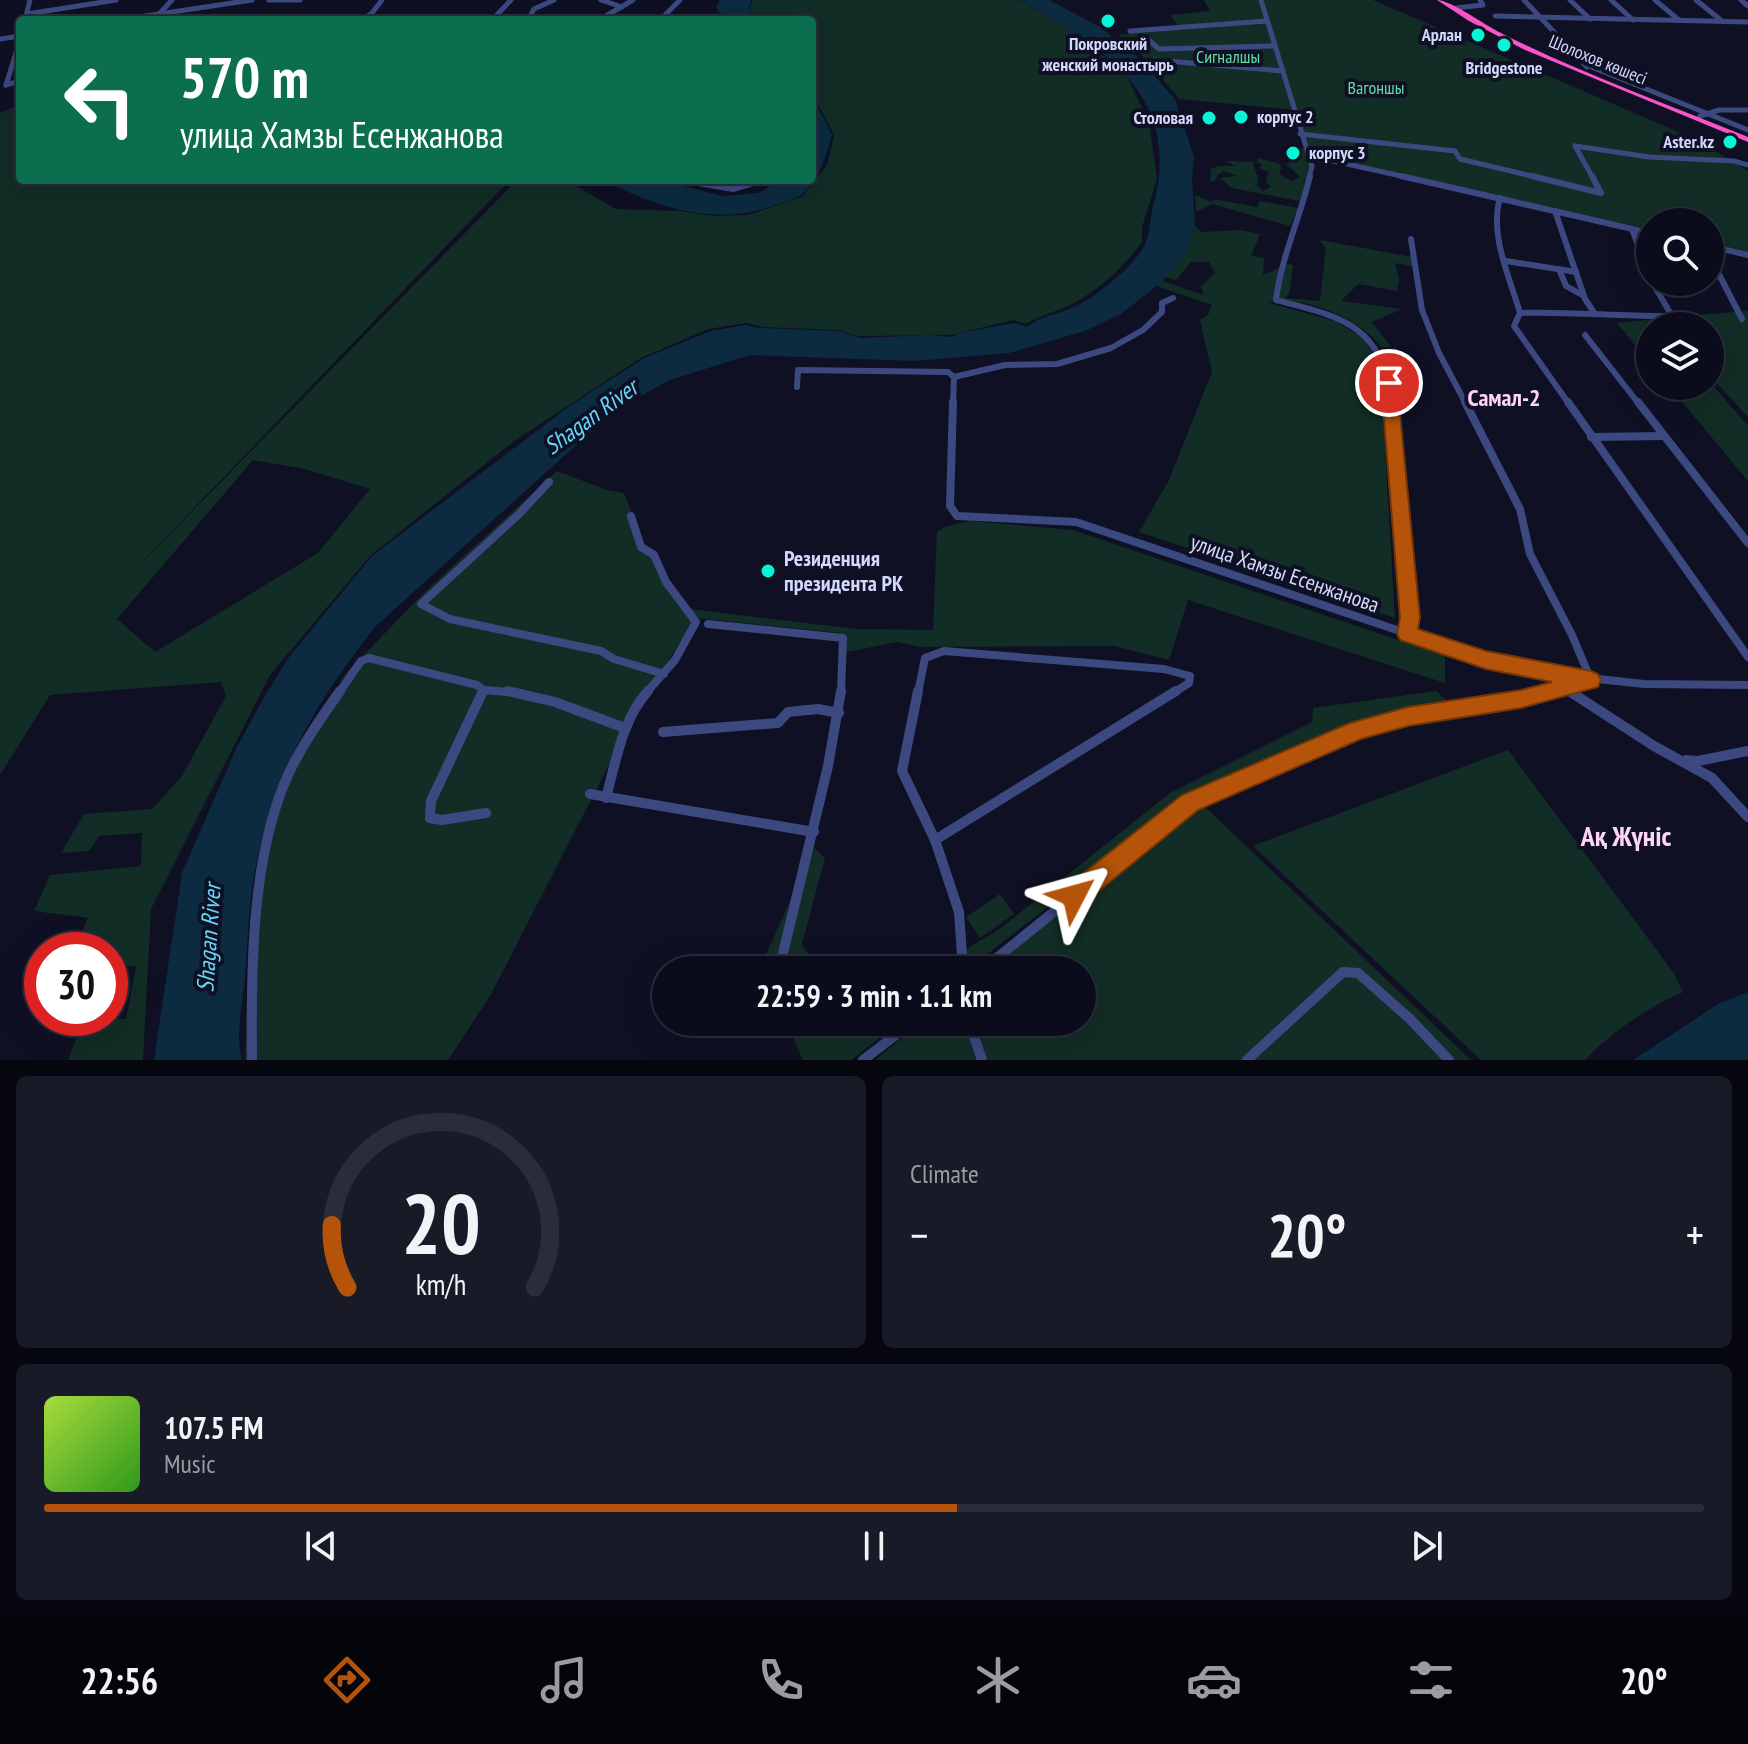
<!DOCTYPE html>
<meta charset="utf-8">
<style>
:root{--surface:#0b0c1b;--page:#191a28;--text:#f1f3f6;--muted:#9a9ba3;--line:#2b2c3a;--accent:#b45309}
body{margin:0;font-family:"PT Sans Narrow",sans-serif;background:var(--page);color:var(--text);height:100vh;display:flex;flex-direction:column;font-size:30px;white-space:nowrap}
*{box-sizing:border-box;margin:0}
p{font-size:26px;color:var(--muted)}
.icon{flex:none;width:44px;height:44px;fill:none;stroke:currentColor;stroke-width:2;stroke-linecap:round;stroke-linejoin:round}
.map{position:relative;height:1060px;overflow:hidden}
.drawer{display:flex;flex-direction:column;gap:16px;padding:16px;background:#06070f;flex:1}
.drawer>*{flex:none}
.top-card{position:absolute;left:16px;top:16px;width:800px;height:168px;border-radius:8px;box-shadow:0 8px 32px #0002,0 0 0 2px var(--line);background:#0b6e4f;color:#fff;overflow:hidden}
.controls{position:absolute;left:1636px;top:208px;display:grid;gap:16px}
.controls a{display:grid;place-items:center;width:88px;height:88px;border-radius:50%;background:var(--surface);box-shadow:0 8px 32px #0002,0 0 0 2px var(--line);font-size:40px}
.speed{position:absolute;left:24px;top:932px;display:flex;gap:16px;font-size:40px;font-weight:700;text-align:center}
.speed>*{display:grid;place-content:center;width:104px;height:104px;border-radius:50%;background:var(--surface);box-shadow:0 8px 32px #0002,0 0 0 2px var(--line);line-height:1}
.speed .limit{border:12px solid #d22;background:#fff;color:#111}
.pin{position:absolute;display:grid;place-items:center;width:68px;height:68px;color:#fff;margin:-34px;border:4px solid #fff;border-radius:50%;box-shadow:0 2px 8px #0007}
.me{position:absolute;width:88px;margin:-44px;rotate:51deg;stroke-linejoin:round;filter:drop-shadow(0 0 6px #0008)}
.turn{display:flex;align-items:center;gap:28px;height:168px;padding:0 32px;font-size:36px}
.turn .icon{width:104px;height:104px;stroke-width:2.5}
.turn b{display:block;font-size:56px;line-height:68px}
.big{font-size:60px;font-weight:600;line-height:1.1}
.drawer .tile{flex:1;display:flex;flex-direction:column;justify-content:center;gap:12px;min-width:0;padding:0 28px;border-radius:12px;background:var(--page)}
.drawer .dial{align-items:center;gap:0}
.dial svg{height:208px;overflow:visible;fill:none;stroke:var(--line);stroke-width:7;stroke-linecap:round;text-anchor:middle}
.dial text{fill:var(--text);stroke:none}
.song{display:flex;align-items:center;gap:24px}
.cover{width:96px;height:96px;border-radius:12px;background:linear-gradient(135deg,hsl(80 70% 55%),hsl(110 70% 35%))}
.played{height:8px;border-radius:4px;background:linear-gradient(90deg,var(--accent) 55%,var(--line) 55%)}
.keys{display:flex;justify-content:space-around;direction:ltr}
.heat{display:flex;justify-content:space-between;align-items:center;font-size:44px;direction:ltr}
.drawer .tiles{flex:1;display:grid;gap:16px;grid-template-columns:1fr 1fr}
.tile:last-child{grid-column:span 2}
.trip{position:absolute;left:652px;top:956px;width:444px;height:80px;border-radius:40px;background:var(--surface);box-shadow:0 8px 32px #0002,0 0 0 2px var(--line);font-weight:600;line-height:80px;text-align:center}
.tabs{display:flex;height:128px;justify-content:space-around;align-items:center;background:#04050b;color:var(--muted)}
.tabs .icon{width:56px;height:56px}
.tabs .current{color:var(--accent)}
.tabs b{font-size:36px;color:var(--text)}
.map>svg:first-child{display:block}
</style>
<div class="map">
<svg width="1748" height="1060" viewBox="0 0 1748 1060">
<rect width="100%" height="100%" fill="#0f1024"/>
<g fill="#122d26" fill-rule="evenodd">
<path d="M752,0H1019L1077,33L1127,77L1149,122L1157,179L1142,227V242C1123,268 1100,289 1072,304C1057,312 1041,314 1026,324L1013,320L951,335L857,336L838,330L762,327L747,323L708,329L641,358L514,441L370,556L270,675L151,909L143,1060H68L84,1019H126L136,966H110V950H74L88,918L34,911L50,875L141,866L142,833L99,836L89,851L61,853L84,814L152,809L182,776L226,696L221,682L50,695L0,775V113L20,104V180H513L502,188L120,585L517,180H557L574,185L616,209L679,211L714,216L748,215L803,196L827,165L834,135L812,93V20H758L750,10ZM253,460L305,469L370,489L318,553L155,652L117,619Z"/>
<polygon points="1204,0 1373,0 1699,141 1748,171 1748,252 1710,243 1710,222 1650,222 1650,229 1316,158 1307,147 1296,110 1179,99 1147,60 1118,35 1129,34 1130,30 1178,25 1170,15 1210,11"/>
<polygon points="1304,148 1310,166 1300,201 1232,188 1220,178 1237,176 1224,171 1218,174 1216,180 1210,182 1211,169 1218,166 1235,166 1226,161 1255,162 1253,165 1258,178 1257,185 1263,191 1271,187 1266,182 1269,172 1259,168 1263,165 1257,162 1258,158 1281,164 1280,174 1291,181 1300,177 1286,164 1301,157 1300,149"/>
<polygon points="1195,195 1212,202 1214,199 1257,207 1260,201 1298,208 1290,226 1212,204 1196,212"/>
<path d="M1195,226L1201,232L1239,230L1260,234L1251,256L1264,258L1263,275L1286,264L1293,265L1289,294L1284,298L1320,301L1326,248L1320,240L1412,257L1415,267L1395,263L1399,280L1397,291L1358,284L1341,301L1402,309L1372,322L1391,347H1381C1362,320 1301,293 1269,303L1335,321L1365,339L1380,365L1395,618L1139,532L1169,480L1212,372L1200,320L1208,315L1212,305L1156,286L1163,281L1203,295L1201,286L1215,273L1209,262H1191L1176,280L1165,277L1186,253Z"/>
<polygon points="1748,311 1748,417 1710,376 1710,326 1664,326 1657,318"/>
<polygon points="1655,319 1661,326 1650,326 1650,363 1617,323"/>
<polygon points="1710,382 1748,426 1748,481 1669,386 1710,386"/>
<polygon points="557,471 607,490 624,493 644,543 655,553 673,588 689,609 856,629 933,630 937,532 947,526 970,521 1073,530 1445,656 1445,683 1188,600 1169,660 1115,646 921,647 897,642 847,652 840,633 696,618 643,699 490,996 448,1060 245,1060 248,963 263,854 290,762 346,673 431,586"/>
<polygon points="1436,691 1446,700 1444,707 1395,713 1301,749 1186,799 967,970 932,970 1001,928 1170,793 1312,722 1313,708"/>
<path d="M1508,750L1673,972L1683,992C1647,1008 1613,1031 1585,1060H1481L1253,846Z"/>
<polygon points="1200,805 1204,806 1471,1060 875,1060 922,1022 1082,1022 1082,970 988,970 1192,808"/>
<polygon points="814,848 825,858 802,944 817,970 759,970"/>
<polygon points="1000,894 1014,914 980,938 966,917"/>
<polygon points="786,1022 900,1022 851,1060 803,1060"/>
</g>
<g fill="#0c2b40">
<polygon points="720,0 751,0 749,9 757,20 725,20 716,7"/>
<path d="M1020,0H1049L1100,27L1137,56L1175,99L1194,157L1192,179L1195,226L1186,253L1163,281L1121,314L1085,331L1009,353L915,361L750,355L670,380L615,410L376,626C317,699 272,777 255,871C248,905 248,940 245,975C243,1004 235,1032 242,1060H154L182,873L236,749L263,699L289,657L372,556L571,405L644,358L711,331L745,325L760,328L838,331L861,338L928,335L952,337L959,333L1014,323L1027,327C1041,316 1055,315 1071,308C1085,303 1101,291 1112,281C1123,273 1139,257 1145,245C1150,234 1150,216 1154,203C1182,94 1103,48 1020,0Z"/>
<path d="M812,95L832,135C826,156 819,181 801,195C794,199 784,202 777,204C721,228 656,208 604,180H659L723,196L758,193L782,180H812Z"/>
<polygon points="1748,992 1748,1060 1633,1060 1718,1004"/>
</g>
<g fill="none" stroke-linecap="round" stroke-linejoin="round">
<g stroke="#3c4981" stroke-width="5">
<polyline points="269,0 300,0"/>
<polyline points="601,0 622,7"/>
<polyline points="1261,0 1312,166 1309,178"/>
<polyline points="1524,0 1587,67"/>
<polyline points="1570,0 1590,19"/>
<polyline points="1611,0 1633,20"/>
<polyline points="1655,0 1679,20"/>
<polyline points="1696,0 1722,21"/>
<polyline points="1741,0 1748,6"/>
<polyline points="1456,8 1483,5 1480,0"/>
<polyline points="160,13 172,0"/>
<polyline points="27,14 116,0"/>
<polyline points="1495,16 1748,22"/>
<polyline points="369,17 391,20"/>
<polyline points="25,20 30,0"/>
<polyline points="119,20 252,0"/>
<polyline points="361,20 372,13 382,0"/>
<polyline points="492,20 511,0"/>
<polyline points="528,20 534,9 554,0"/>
<polyline points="599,20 633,0"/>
<polyline points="660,20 680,0"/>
<polyline points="1130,31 1267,21"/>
<polyline points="1144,36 1159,49 1274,46"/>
<polyline points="0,39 20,36"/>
<polyline points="1155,60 1283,71"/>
<polyline points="1584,64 1748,130"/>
<polyline points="6,85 20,40"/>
<polyline points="6,85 20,81"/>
<polyline points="1700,116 1719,110 1748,110"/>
<polyline points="1300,134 1455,151 1460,159 1540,178"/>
<polyline points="1575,146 1593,178"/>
<polyline points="1575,146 1649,157 1734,161 1748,165"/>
<polyline points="1311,160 1329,160 1410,178"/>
</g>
<g stroke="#3c4981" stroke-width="6">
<path d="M1310,176C1300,218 1281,258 1276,300C1343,317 1384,326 1391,404"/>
<polyline points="1401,176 1650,233"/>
<polyline points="1532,176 1601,193 1592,176"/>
<polyline points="681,180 733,189 764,180"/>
<path d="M1500,198C1489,235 1510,278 1520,313L1514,326L1569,404"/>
<polyline points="1555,211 1585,299 1595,314"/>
<polyline points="1632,229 1650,277"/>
<polyline points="1411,239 1422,310 1439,353 1466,404"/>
<polyline points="1710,246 1748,255"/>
<polyline points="1710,257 1742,319"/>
<polyline points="1506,261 1576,272"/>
<polyline points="1559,269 1566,286 1584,296"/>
<path d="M1520,313C1571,311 1621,317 1672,316L1652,282"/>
<polyline points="1585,335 1639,404"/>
<polyline points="954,377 1005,365 1057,364 1111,348 1143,330 1162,312 1162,303 1173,298"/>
<polyline points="797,387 798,370 948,372 954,377 953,404"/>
</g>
<g stroke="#3c4981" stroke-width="8">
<polyline points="953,402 950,506 957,516 1076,522 1486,660 1552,674 1644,684 1748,685"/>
<polyline points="1391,402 1410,618 1407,634"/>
<polyline points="1465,402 1520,509 1530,554 1572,635 1591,680 1543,693"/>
<polyline points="1568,402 1748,657"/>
<polyline points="1638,402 1748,543"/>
<polyline points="1591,437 1664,436"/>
<polyline points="549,482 519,514 421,604 450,619 601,651 614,659 664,674"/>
<polyline points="631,516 641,547 654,555 666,582 696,622 675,660 646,693"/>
<polyline points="708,624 843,638 841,693"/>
<polyline points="1564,688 1572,693"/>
<polyline points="483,690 521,693"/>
<polyline points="339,693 361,661 369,658 477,685 483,690 482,693"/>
<polyline points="918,693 925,658 944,651 1164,669 1190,676 1189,683 1173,693"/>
</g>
<g stroke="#3c4981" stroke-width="10">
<polyline points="483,691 431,801 430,818 442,820 486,813"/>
<polyline points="508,691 555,702 625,728"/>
<polyline points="918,691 902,771 935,840"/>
<polyline points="1569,691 1654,746 1712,778 1748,817"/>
<polyline points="663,732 778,723 788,712 818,709 839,713"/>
<polyline points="1686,760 1698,761 1748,751"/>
<polyline points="590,794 814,832"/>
<path d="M606,798C616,761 622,720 648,691"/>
<polyline points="935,840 959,912 963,970"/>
<polyline points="935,840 1176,691"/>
<polyline points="779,970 828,766 841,691"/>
<polyline points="982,970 1190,802 1358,730 1389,720 1521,699 1551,691"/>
<polyline points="969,1022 982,1060"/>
<path d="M252,1060C251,970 251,857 288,775C302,745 321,718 340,691"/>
<polyline points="863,1060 913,1022"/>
<polyline points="1247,1060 1343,972 1358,973 1409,1018 1449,1060"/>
</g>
<path fill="#f953c8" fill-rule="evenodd" d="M1437,0C1450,0 1482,23 1497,31C1577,72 1664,103 1748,137V142L1523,49L1469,21Z"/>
</g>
<polygon fill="#b45309" stroke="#753606" stroke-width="2" points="1389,378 1397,383 1420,618 1418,629 1486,651 1591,671 1598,674 1601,680 1598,687 1521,708 1408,726 1361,739 1198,810 1083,904 1074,908 1066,904 1062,896 1066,887 1182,795 1350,723 1408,707 1521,690 1552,682 1486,669 1400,640 1397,634 1400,618 1381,383"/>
<g fill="#08f4d6" stroke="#0f1024" stroke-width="3">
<circle cx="1108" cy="21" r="8"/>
<circle cx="1478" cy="35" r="8"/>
<circle cx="1504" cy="45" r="8"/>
<circle cx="1241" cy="117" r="8"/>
<circle cx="1209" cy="118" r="8"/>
<circle cx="1730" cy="142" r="8"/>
<circle cx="1293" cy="153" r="8"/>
<circle cx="768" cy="571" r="8"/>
</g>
<g text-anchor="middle" stroke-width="8" stroke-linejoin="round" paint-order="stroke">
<g font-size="18" font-weight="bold" fill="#d3d8fd" stroke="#0f1024" text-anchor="end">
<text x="1462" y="41">Арлан</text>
<text x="1108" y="50" text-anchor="middle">Покровский<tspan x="1108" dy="21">женский монастырь</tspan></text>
<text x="1504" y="74" text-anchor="middle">Bridgestone</text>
<text x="1257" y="123" text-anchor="start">корпус 2</text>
<text x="1193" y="124">Столовая</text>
<text x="1714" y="148">Aster.kz</text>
<text x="1309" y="159" text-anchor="start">корпус 3</text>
</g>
<g font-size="18" fill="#61dba1" stroke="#0f1024">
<text x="1228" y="63">Сигналшы</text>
<text x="1376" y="94">Вагоншы</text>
</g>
<g font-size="18" fill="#d3d8fd" stroke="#0f1024">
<text transform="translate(1598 60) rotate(22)" y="6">Шолохов көшесі</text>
</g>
<g font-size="22" font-weight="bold" fill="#d3d8fd" stroke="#0f1024" text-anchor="start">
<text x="784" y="566">Резиденция<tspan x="784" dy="25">президента РК</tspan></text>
</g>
<g font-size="22" fill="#d3d8fd" stroke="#0f1024">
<text transform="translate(1285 573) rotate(19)" y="8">улица Хамзы Есенжанова</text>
</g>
<g font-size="24" font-weight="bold" fill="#fed5f8" stroke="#0f1024">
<text x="1504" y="406">Самал-2</text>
</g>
<g font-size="24" font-style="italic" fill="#65d7fa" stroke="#0f1024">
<text transform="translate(591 417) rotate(-36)" y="8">Shagan River</text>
<text transform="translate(209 938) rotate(-86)" y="8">Shagan River</text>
</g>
<g font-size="28" font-weight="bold" fill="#fed5f8" stroke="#0f1024">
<text x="1626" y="846">Ақ Жүніс</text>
</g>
</g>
</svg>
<div class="controls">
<a><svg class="icon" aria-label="search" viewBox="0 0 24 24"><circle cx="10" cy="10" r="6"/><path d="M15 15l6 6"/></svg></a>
<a><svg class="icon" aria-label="layers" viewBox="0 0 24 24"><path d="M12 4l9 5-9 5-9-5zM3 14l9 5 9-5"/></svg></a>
</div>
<div class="speed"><div class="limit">30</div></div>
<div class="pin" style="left:1389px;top:383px;background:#d93025"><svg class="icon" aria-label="arrive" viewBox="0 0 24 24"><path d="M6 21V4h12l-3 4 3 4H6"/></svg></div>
<svg class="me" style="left:1074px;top:896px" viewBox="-20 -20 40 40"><path d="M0-17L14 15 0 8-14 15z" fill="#b45309" stroke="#fff" stroke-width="4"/></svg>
<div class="trip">22:59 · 3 min · 1.1 km</div>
<div class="top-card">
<div class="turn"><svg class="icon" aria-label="left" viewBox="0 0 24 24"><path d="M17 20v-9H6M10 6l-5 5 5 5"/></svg><div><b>570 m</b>улица Хамзы Есенжанова</div></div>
</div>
</div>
<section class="drawer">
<div class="tiles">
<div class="tile dial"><svg viewBox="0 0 100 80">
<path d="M14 69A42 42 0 1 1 86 69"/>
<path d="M14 69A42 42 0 0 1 8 45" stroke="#b45309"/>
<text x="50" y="56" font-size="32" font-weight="700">20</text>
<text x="50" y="72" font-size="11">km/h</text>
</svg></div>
<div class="tile"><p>Climate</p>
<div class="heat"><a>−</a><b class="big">20°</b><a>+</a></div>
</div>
<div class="tile">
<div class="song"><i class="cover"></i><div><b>107.5 FM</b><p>Music</p></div></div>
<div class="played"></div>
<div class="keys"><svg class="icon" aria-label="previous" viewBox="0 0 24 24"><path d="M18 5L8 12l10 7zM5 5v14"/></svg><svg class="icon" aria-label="pause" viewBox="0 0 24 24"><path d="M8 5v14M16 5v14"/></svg><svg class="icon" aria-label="next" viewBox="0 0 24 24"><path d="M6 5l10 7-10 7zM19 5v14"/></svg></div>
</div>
</div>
</section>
<nav class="tabs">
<b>22:56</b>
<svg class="icon current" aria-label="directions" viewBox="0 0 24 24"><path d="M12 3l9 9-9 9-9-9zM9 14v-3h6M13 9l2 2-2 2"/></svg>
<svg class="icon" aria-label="music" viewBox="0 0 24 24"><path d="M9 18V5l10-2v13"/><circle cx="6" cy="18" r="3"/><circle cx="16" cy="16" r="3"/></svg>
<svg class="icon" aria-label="phone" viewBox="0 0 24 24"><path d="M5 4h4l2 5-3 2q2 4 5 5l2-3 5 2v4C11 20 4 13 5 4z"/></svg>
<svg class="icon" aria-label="climate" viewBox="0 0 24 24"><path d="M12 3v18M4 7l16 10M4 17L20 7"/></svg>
<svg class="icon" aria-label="car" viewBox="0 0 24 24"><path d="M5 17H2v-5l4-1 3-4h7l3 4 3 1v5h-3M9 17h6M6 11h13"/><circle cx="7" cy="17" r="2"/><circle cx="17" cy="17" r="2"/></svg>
<svg class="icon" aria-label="filters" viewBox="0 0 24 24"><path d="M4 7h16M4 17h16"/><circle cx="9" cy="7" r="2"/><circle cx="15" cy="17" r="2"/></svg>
<b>20°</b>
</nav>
